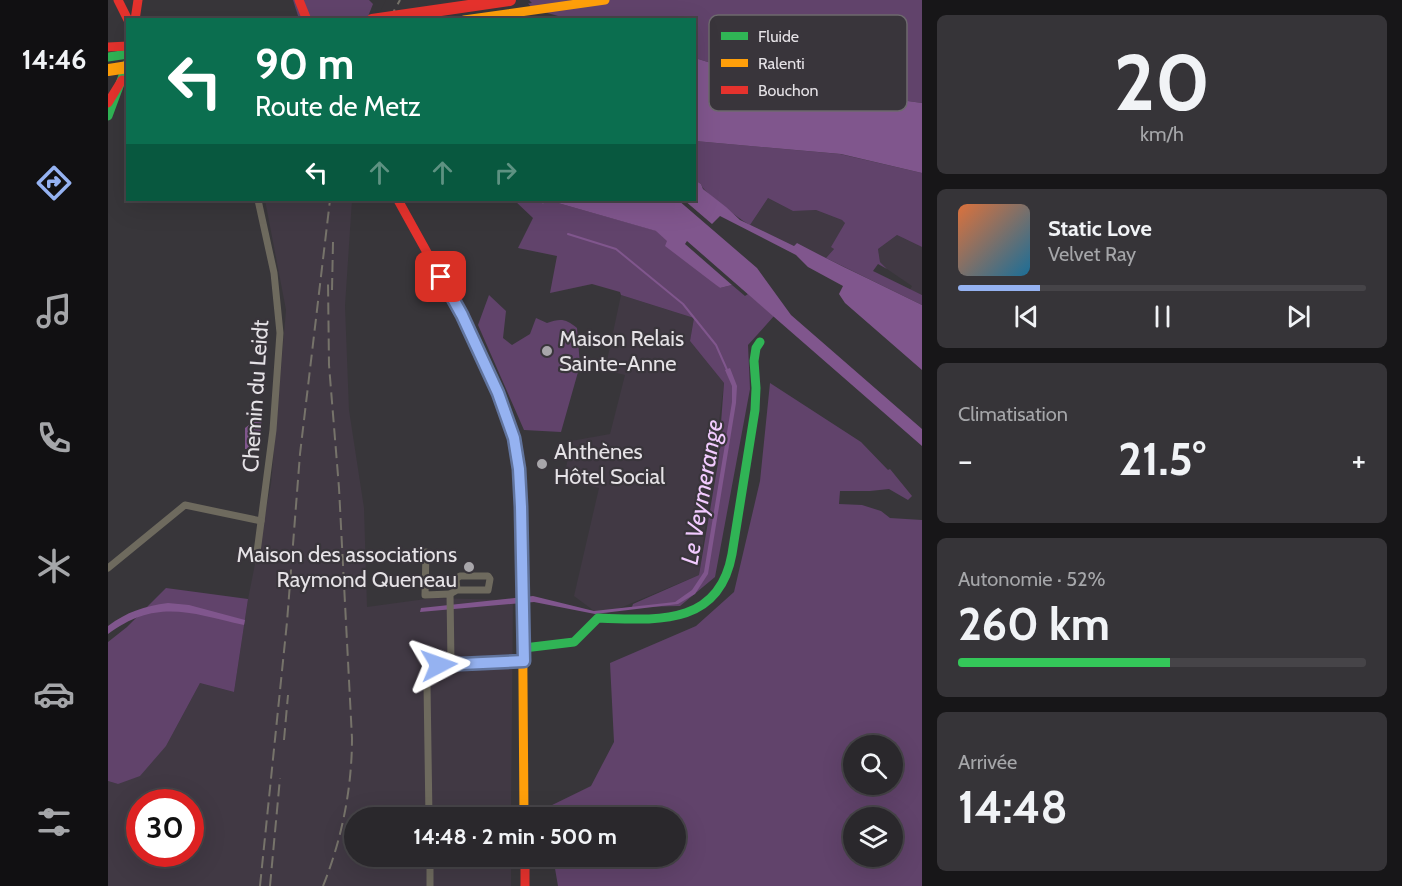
<!DOCTYPE html>
<html lang="fr">
<meta charset="utf-8">
<style>
:root{--surface:#2a282c;--page:#363438;--text:#f1f3f6;--muted:#a5a6a9;--line:#464448;--accent:#95b2f1}
body{margin:0;font-family:Cabin,sans-serif;background:var(--page);color:var(--text);height:100vh;display:flex;flex-direction:column;font-size:22px;white-space:nowrap}
*{box-sizing:border-box;margin:0}
p{font-size:20px;color:var(--muted)}
.icon{flex:none;width:33px;height:33px;fill:none;stroke:currentColor;stroke-width:2;stroke-linecap:round;stroke-linejoin:round}
.map{position:relative;flex:1;overflow:hidden}
.sheet{display:flex;flex-direction:column;gap:15px;padding:15px;background:#171618;width:480px}
.sheet>*{flex:none}
.guide{position:absolute;left:18px;top:18px;width:570px;height:183px;border-radius:0px;box-shadow:0 6px 24px #0002,0 0 0 2px var(--line);background:#0b6e4f;color:#fff;overflow:hidden}
.fabs{position:absolute;left:735px;top:735px;display:grid;gap:12px}
.fabs a{display:grid;place-items:center;width:60px;height:60px;border-radius:50%;background:var(--surface);box-shadow:0 6px 24px #0002,0 0 0 2px var(--line);font-size:30px}
.speed{position:absolute;left:18px;top:789px;display:flex;gap:12px;font-size:30px;font-weight:700;text-align:center}
.speed>*{display:grid;place-content:center;width:78px;height:78px;border-radius:50%;background:var(--surface);box-shadow:0 6px 24px #0002,0 0 0 2px var(--line);line-height:1}
.speed .limit{border:9px solid #d22;background:#fff;color:#111}
.pin{position:absolute;display:grid;place-items:center;width:51px;height:51px;color:#fff;margin:-26px;border-radius:12px;box-shadow:0 3px 9px #0006}
.me{position:absolute;width:66px;margin:-33px;rotate:86deg;stroke-linejoin:round;filter:drop-shadow(0 0 4px #0008)}
.turn{display:flex;align-items:center;gap:21px;height:126px;padding:0 30px;font-size:27px}
.turn .icon{width:78px;height:78px;stroke-width:2.5}
.turn b{display:block;font-size:42px;line-height:51px}
.lanes{display:flex;align-items:center;height:57px;padding:0 30px;background:#0003;justify-content:center;gap:30px;direction:ltr}
.lanes .off{opacity:.35}
.big{font-size:45px;font-weight:700;line-height:1.1}
.sheet .widget{flex:1;display:flex;flex-direction:column;justify-content:center;gap:9px;min-width:0;padding:0 21px;border-radius:9px;background:var(--page)}
.sheet .dial{align-items:center;gap:0}
.dial b{font-size:78px;line-height:1}
.song{display:flex;align-items:center;gap:18px}
.cover{width:72px;height:72px;border-radius:9px;background:linear-gradient(135deg,hsl(20 70% 55%),hsl(200 70% 35%))}
.played{height:6px;border-radius:3px;background:linear-gradient(90deg,var(--accent) 20%,var(--line) 20%)}
.keys{display:flex;justify-content:space-around;direction:ltr}
.heat{display:flex;justify-content:space-between;align-items:center;font-size:33px;direction:ltr}
.charge{height:9px;border-radius:4px;background:linear-gradient(90deg,#34c759 52%,var(--line) 0)}
.trip{position:absolute;left:236px;top:807px;width:342px;height:60px;border-radius:30px;background:var(--surface);box-shadow:0 6px 24px #0002,0 0 0 2px var(--line);font-weight:700;line-height:60px;text-align:center}
main{display:flex;flex:1;min-height:0}
.tab-bar{display:flex;flex-direction:column;width:108px;justify-content:space-around;align-items:center;background:#111012;color:var(--muted)}
.tab-bar .icon{width:42px;height:42px}
.tab-bar .current{color:var(--accent)}
.tab-bar b{font-size:27px;color:var(--text)}
.map>svg:first-child{display:block}
</style>
<main>
<nav class="tab-bar">
<b>14:46</b>
<svg class="icon current" aria-label="directions" viewBox="0 0 24 24"><path d="M12 3l9 9-9 9-9-9zM9 14v-3h6M13 9l2 2-2 2"/></svg>
<svg class="icon" aria-label="music" viewBox="0 0 24 24"><path d="M9 18V5l10-2v13"/><circle cx="6" cy="18" r="3"/><circle cx="16" cy="16" r="3"/></svg>
<svg class="icon" aria-label="phone" viewBox="0 0 24 24"><path d="M5 4h4l2 5-3 2q2 4 5 5l2-3 5 2v4C11 20 4 13 5 4z"/></svg>
<svg class="icon" aria-label="climate" viewBox="0 0 24 24"><path d="M12 3v18M4 7l16 10M4 17L20 7"/></svg>
<svg class="icon" aria-label="car" viewBox="0 0 24 24"><path d="M5 17H2v-5l4-1 3-4h7l3 4 3 1v5h-3M9 17h6M6 11h13"/><circle cx="7" cy="17" r="2"/><circle cx="17" cy="17" r="2"/></svg>
<svg class="icon" aria-label="filters" viewBox="0 0 24 24"><path d="M4 7h16M4 17h16"/><circle cx="9" cy="7" r="2"/><circle cx="15" cy="17" r="2"/></svg>
</nav>
<div class="map">
<svg width="814" height="886" viewBox="0 0 814 886">
<rect width="100%" height="100%" fill="#38363a"/>
<g fill="#413944" fill-rule="evenodd">
<polygon points="660,198 685,211 708,210 734,220 737,223 724,247 726,249 718,258 689,243 686,246 642,225"/>
<path d="M157,200H244L237,306L241,410L256,508L259,607L325,598L405,600L403,817L246,818V856L403,857V886H0V781L10,784L58,746L92,683L126,692L140,599L163,484L178,310ZM32,802H82V854H32Z"/>
<polygon points="789,235 814,247 814,295 802,290 804,286 779,269 772,262 770,249"/>
<polygon points="513,295 586,318 582,341 616,383 591,575 493,616 466,596 491,488 456,479 463,441 502,434 517,375 497,370"/>
</g>
<g fill="#61436b" fill-rule="evenodd">
<polygon points="185,0 261,0 265,4 259,19 191,19"/>
<polygon points="417,0 814,0 814,103 664,82 587,58 586,20 461,19 425,9"/>
<path d="M587,141L732,154L814,173V247L789,235L770,249L772,262L779,269L770,264L765,271L814,295V305L718,258L726,249L723,247L737,223L734,220L708,210L685,211L660,198L642,225C633,220 595,193 593,184L587,180Z"/>
<polygon points="406,200 430,200 435,204 439,200 443,201 549,231 612,288 624,285 637,296 640,294 666,316 640,345 642,389 607,577 572,606 524,607 525,604 591,575 610,463 616,383 582,341 586,318 513,295 512,292 484,284 442,293 449,256 410,248 425,218"/>
<path d="M381,295L398,311L395,338L404,345L422,334L428,318L439,323C453,318 458,319 469,328L472,365L453,432L416,430L370,325Z"/>
<path d="M662,383L753,442L780,470L782,469L804,496L800,500L781,489L762,491H732L731,504L754,505L773,511L782,518L814,520V886H450L445,857L567,856V818L440,817L438,808L483,786L506,742L502,663L588,626L626,592L652,481ZM746,746H784V784H746ZM746,818H784V856H746Z"/>
<polygon points="58,588 140,599 126,692 92,683 58,746 32,776 10,784 0,781 0,642 19,627"/>
</g>
<g fill="#80568d">
<polygon points="587,58 664,82 814,103 814,173 733,154 587,141"/>
<path d="M587,180L593,184L595,189L618,207L632,220L686,246L689,243C730,265 772,284 814,305V370L737,303L731,294L735,286L700,267L688,255L612,216L604,224L576,200H586Z"/>
<polygon points="430,200 570,200 649,268 683,315 814,429 814,446 579,241 577,244 624,285 612,288 557,246 559,241 548,231 443,201 439,200 435,204"/>
<polygon points="622,368 629,386 628,403 600,574 587,594 570,604 487,614 426,602 312,612 313,608 425,596 486,611 567,602 584,590 596,572 624,402 624,386 617,370"/>
<polygon points="154,415 151,449 137,449 137,428"/>
<path d="M60,603L81,605L137,620L136,625C83,613 48,598 0,634V626C19,612 36,606 60,603Z"/>
</g>
<polygon fill="#38363a" points="278,0 311,0 309,5 344,0 421,0 424,3 306,20 275,20 267,11 273,10"/>
<g fill="none" stroke-linecap="round" stroke-linejoin="round">
<polyline stroke="#80568d" stroke-width="2" points="460,234 508,249 575,304 608,345 620,372"/>
<g stroke="#6e6a5e" stroke-width="7">
<polyline points="318,552 317,595 342,594 343,663"/>
<polyline points="148,560 165,430 172,333 166,273 150,200"/>
<polyline points="0,568 77,505 153,521"/>
<polyline points="342,594 349,590 380,590 382,579 380,576 352,576 348,579 349,590"/>
<polyline points="321,818 319,684 325,669 337,663 416,661"/>
<polyline points="322,856 322,886"/>
</g>
<g stroke="#30b455" stroke-width="9">
<polyline points="0,57 20,54"/>
<polyline points="0,116 20,62"/>
<path d="M416,648L466,642L490,618C548,620 611,627 624,554L647,410L648,388L646,361L648,348L652,342"/>
</g>
<g stroke="#ff9f0a" stroke-width="9">
<polyline points="356,20 497,0"/>
<polyline points="412,482 414,545 416,818"/>
</g>
<g stroke="#e5322d" stroke-width="9">
<polyline points="10,0 20,20"/>
<polyline points="191,0 199,20"/>
<polyline points="27,20 30,0"/>
<polyline points="0,47 20,46"/>
<polyline points="0,103 14,80"/>
<path d="M290,200C319,253 349,304 374,359C393,399 410,438 412,482"/>
<polyline points="417,856 417,886"/>
</g>
<g stroke="#76736a" stroke-width="2" stroke-dasharray="12 6" stroke-linecap="butt">
<polyline points="281,20 292,0"/>
<polyline points="224,290 225,242"/>
<polyline points="176,740 180,695"/>
<polyline points="152,886 179,622 192,454 222,200"/>
<polyline points="162,886 172,778"/>
<path d="M215,886C234,839 244,788 244,738L231,488L221,365L220,282"/>
</g>
<polyline stroke="#ff9f0a" stroke-width="12" points="0,70 20,67"/>
<polyline stroke="#e5322d" stroke-width="12" points="264,20 402,0"/>
</g>
<g fill="none" stroke-linecap="round" stroke-linejoin="round">
<g stroke="#61749d" stroke-width="15">
<polyline id="route" points="331,665 416,661 413,507 411,469 406,438 390,393 354,315 333,277"/>
</g>
<use href="#route" stroke="#95b2f1" stroke-width="10"/>
</g>
<g fill="#a8a6aa" stroke="#39353b" stroke-width="2">
<circle cx="439" cy="351" r="6"/>
<circle cx="434" cy="464" r="6"/>
<circle cx="361" cy="567" r="6"/>
</g>
<g text-anchor="middle" stroke-width="4.5" stroke-linejoin="round" paint-order="stroke">
<g font-size="22" fill="#e5e2e6" stroke="#39353b" text-anchor="start">
<text x="451" y="346">Maison Relais<tspan x="451" dy="25">Sainte-Anne</tspan></text>
<text x="446" y="459">Ahthènes<tspan x="446" dy="25">Hôtel Social</tspan></text>
<text x="349" y="562" text-anchor="end">Maison des associations<tspan x="349" dy="25">Raymond Queneau</tspan></text>
</g>
<g font-size="22" fill="#e5e2e6" stroke="#39353b">
<text transform="translate(147 396) rotate(-86)" y="8">Chemin du Leidt</text>
</g>
<g font-size="24" font-style="italic" fill="#f2cbff" stroke="#39353b">
<text transform="translate(594 492) rotate(-80)" y="8">Le Veymerange</text>
</g>
</g>
<rect x="601" y="15" width="198" height="96" rx="9" fill="#39353b" stroke="#6d696e" stroke-width="1.5"/>
<rect x="613" y="32" width="27" height="8" fill="#30b455"/>
<rect x="613" y="59" width="27" height="8" fill="#ff9f0a"/>
<rect x="613" y="86" width="27" height="8" fill="#e5322d"/>
<g font-size="16" fill="#e5e2e6">
<text x="650" y="42">Fluide</text>
<text x="650" y="69">Ralenti</text>
<text x="650" y="96">Bouchon</text>
</g>
</svg>
<div class="fabs">
<a><svg class="icon" aria-label="search" viewBox="0 0 24 24"><circle cx="10" cy="10" r="6"/><path d="M15 15l6 6"/></svg></a>
<a><svg class="icon" aria-label="layers" viewBox="0 0 24 24"><path d="M12 4l9 5-9 5-9-5zM3 14l9 5 9-5"/></svg></a>
</div>
<div class="speed"><div class="limit">30</div></div>
<div class="pin" style="left:333px;top:277px;background:#d93025"><svg class="icon" aria-label="arrive" viewBox="0 0 24 24"><path d="M6 21V4h12l-3 4 3 4H6"/></svg></div>
<svg class="me" style="left:331px;top:665px" viewBox="-20 -20 40 40"><path d="M0-17L14 15 0 8-14 15z" fill="#95b2f1" stroke="#fff" stroke-width="4"/></svg>
<div class="trip">14:48 · 2 min · 500 m</div>
<div class="guide">
<div class="turn"><svg class="icon" aria-label="left" viewBox="0 0 24 24"><path d="M17 20v-9H6M10 6l-5 5 5 5"/></svg><div><b>90 m</b>Route de Metz</div></div>
<div class="lanes"><svg class="icon" aria-label="left" viewBox="0 0 24 24"><path d="M17 20v-9H6M10 6l-5 5 5 5"/></svg><svg class="icon off" aria-label="ahead" viewBox="0 0 24 24"><path d="M12 20V5M6 11l6-6 6 6"/></svg><svg class="icon off" aria-label="ahead" viewBox="0 0 24 24"><path d="M12 20V5M6 11l6-6 6 6"/></svg><svg class="icon off" aria-label="right" viewBox="0 0 24 24"><path d="M7 20v-9h11M14 6l5 5-5 5"/></svg></div>
</div>
</div>
<section class="sheet">
<div class="widget dial"><b>20</b><p>km/h</p></div>
<div class="widget">
<div class="song"><i class="cover"></i><div><b>Static Love</b><p>Velvet Ray</p></div></div>
<div class="played"></div>
<div class="keys"><svg class="icon" aria-label="previous" viewBox="0 0 24 24"><path d="M18 5L8 12l10 7zM5 5v14"/></svg><svg class="icon" aria-label="pause" viewBox="0 0 24 24"><path d="M8 5v14M16 5v14"/></svg><svg class="icon" aria-label="next" viewBox="0 0 24 24"><path d="M6 5l10 7-10 7zM19 5v14"/></svg></div>
</div>
<div class="widget"><p>Climatisation</p>
<div class="heat"><a>−</a><b class="big">21.5°</b><a>+</a></div>
</div>
<div class="widget"><p>Autonomie · 52%</p><b class="big">260 km</b><div class="charge"></div></div>
<div class="widget"><p>Arrivée</p><b class="big">14:48</b></div>
</section>
</main>
